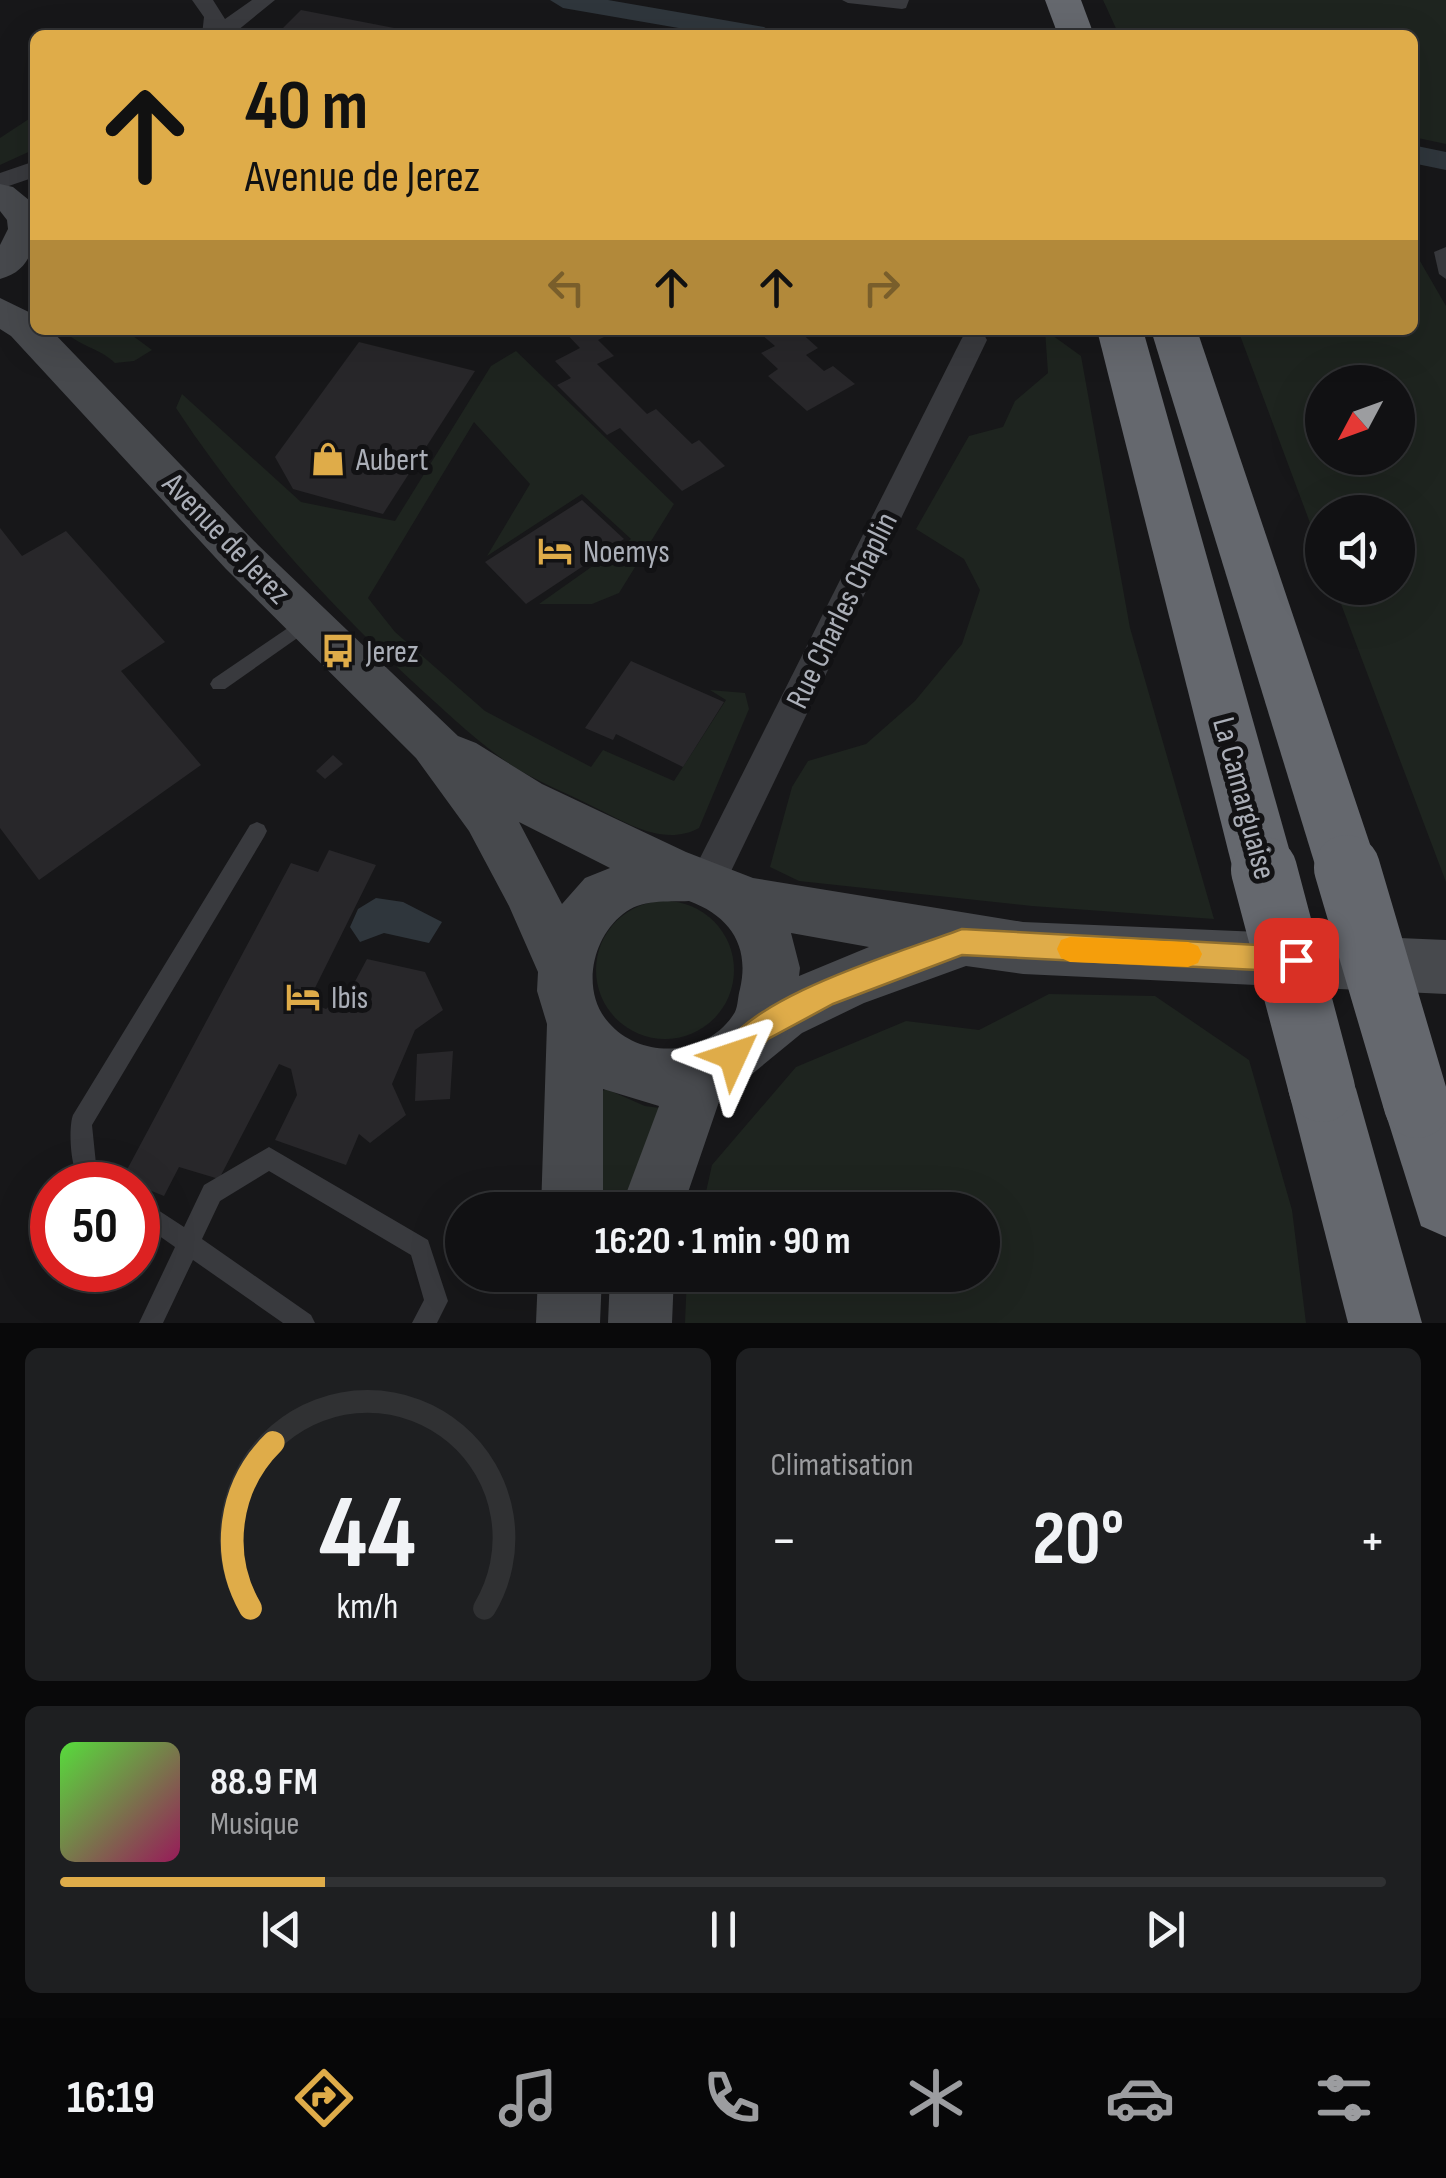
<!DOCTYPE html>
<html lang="fr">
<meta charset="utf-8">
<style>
:root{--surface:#111113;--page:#1e1f21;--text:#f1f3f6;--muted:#9c9da0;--line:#303133;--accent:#dfac49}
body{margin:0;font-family:"Sofia Sans Condensed",sans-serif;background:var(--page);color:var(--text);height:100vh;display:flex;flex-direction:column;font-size:38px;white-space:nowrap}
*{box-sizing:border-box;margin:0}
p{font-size:32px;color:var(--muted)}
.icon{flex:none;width:55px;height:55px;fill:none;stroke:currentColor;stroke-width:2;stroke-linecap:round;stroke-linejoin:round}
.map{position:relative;height:1323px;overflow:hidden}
.drawer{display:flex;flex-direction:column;gap:25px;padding:25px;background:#09090a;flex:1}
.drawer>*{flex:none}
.hud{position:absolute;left:30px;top:30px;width:1388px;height:305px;border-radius:15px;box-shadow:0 10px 40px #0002,0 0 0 2px var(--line);background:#dfac49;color:#111;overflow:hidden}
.needle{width:65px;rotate:229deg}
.tools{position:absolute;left:1305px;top:365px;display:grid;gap:20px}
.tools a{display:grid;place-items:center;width:110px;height:110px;border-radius:50%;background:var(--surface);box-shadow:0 10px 40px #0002,0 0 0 2px var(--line);font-size:50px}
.speed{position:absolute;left:30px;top:1162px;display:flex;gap:20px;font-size:50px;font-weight:700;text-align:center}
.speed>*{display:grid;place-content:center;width:130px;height:130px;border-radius:50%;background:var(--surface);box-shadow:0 10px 40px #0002,0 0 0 2px var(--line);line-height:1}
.speed .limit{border:15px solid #d22;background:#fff;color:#111}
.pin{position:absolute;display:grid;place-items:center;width:85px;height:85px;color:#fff;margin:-42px;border-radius:20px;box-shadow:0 5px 15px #0006}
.me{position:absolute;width:110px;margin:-55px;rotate:48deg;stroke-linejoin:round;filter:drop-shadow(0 0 8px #0008)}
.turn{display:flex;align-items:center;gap:35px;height:210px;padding:0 50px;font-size:45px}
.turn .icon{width:130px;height:130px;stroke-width:2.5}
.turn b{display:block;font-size:70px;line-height:85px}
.lanes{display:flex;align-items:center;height:95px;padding:0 50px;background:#0003;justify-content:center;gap:50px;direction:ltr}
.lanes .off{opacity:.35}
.big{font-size:75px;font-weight:700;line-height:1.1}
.drawer .widget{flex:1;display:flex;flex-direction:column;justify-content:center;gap:15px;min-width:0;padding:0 35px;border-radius:15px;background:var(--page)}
.drawer .dial{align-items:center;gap:0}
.dial svg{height:260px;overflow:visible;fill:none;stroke:var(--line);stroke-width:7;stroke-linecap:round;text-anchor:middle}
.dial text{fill:var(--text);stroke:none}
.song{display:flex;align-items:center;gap:30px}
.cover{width:120px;height:120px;border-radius:15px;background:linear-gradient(135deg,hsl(110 70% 55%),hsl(330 70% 35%))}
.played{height:10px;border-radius:5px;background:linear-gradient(90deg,var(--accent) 20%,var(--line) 20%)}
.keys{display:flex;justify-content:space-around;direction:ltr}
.heat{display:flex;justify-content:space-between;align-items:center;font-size:55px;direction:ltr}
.drawer .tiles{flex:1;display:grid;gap:25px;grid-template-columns:1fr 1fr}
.widget:last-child{grid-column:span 2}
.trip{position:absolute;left:445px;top:1192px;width:555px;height:100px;border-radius:50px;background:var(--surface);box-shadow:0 10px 40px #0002,0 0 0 2px var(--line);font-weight:700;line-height:100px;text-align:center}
.tabs{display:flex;height:160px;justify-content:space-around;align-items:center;background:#070708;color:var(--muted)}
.tabs .icon{width:70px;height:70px}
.tabs .selected{color:var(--accent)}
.tabs b{font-size:45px;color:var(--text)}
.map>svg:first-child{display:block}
</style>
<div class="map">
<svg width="1446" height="1323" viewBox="0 0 1446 1323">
<rect width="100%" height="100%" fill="#171719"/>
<g fill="#1e241f" fill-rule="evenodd">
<polygon points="1103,0 1446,0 1446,144 1413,137 1412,35 1119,35"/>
<polygon points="35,115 35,149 0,165 0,138"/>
<path d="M1413,249L1446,306V882L1335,588H1398V512H1322V555L1238,330H1412ZM1322,382H1398V458H1322Z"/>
<path d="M63,330H125L152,350L134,361L115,363C100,348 78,346 63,330Z"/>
<polygon points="1045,330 1081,356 1130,628 1214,919 1032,906 799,881 770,867 792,787 808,761 866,744 915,701 962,644 980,590 964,559 916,529 969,436 1003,427 1015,401 1048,373"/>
<path d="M516,351L674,504L619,593L592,604H539L631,539L582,494L487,556L530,484L474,422L368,598L395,632L485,711L591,767L603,750L674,781L726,700L710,690L745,693L749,709L699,828C664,847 627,823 594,807C569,794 543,784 519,770C485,749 454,719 425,693C332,608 245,513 176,408L182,394L301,502L395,521L491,366Z"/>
<circle cx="665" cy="970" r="69"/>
<polygon points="1049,994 1155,996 1249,1060 1292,1210 1306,1323 685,1323 687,1275 982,1275 982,1210 702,1210 712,1165 796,1067 906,1021 979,1030"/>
<polygon points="606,1089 645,1106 667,1109 632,1210 593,1210 596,1095"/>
</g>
<polygon fill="#2f363c" points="376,898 403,902 442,922 429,943 384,933 360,942 350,927 358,909"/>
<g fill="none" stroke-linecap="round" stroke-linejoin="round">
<g fill="#2f363c" fill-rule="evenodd">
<polygon points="550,0 608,0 764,27 777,35 719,35 563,8"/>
<polygon points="1412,145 1446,152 1446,170 1412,163"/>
</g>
</g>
<g fill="#28272a">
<polygon points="301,10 420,33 420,35 276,35"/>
<polygon points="563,330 618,330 598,340 614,356 597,364 647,414 656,409 692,444 699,440 725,466 682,491 620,428 607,435 557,385 571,378 555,361 580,348"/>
<polygon points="756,330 798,330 818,348 806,355 824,371 833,366 855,384 807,411 768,376 778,369 761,353 775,346"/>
<polygon points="359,342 475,371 383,514 293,489 275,457"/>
<polygon points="582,500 624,539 526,604 485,562"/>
<polygon points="0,528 22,556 66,531 165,642 121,671 201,765 39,880 0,828"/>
<polygon points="631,661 724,702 683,767 616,734 613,740 585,728"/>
<polygon points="333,755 343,764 325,779 316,771"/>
<polygon points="329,850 376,865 308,1002 326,1009 352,987 367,959 425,972 443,1010 415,1030 392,1084 406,1115 370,1143 359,1134 346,1165 275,1140 297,1095 291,1069 279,1064 219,1179 179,1167 164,1196 122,1179 291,863 318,872"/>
<polygon points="453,1051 450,1099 415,1101 417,1054"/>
</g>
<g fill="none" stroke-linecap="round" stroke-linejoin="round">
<g fill="#393a3e" fill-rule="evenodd">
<polygon points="842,0 909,0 906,8 902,9 848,3"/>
<polygon points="1446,247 1446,279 1439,274 1434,252"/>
<polygon points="307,615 313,617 316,622 313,627 225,689 213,689 210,684 213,679"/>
<path d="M257,822L264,825L267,831L264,837L92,1125L96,1164L113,1177L116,1185C107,1185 93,1187 84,1183C70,1177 68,1128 73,1115L250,825Z"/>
<polygon points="269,1147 428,1240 448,1301 437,1323 412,1323 424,1300 411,1255 269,1171 220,1201 202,1239 311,1315 315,1323 283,1323 193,1260 163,1323 139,1323 175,1247 138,1221 138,1197 184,1227 204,1185"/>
</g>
<g fill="#393a3e" fill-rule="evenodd">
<polygon points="192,0 213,0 225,19 252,0 275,0 232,35 202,35 204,17"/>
<polygon points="35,161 35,177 0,189 0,173"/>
<polygon points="974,331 983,333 987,340 721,892 708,897 695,892 690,880 695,868 961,340 965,333"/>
</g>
<g fill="#47494d" fill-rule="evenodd">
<path d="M0,184L13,187L35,205C35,237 37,269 0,279V245L8,229L7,220L0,211Z"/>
<path d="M0,298L35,315V330H51L258,545L458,736L476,743L542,784L686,852L753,878L1023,922L1446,940V994L1023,974L966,966L864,1003L802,1033L746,1079L722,1093L682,1210H620L659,1106L603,1089V1210H541L547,1024L537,991L538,972L509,906L469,831L416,758L226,569L11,336L0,329ZM519,822L610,868L585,878L562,904ZM689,901C730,916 750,946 740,989C738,995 738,1006 735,1012C709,1056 642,1061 609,1023C581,993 591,939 623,914C641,899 667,902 689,901ZM791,933L869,947L799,976L800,968Z"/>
<polygon points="538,1275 602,1275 600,1323 536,1323"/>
<polygon points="610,1275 674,1275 672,1323 608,1323"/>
</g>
<g fill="#65686e" fill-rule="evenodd">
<polygon points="1045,0 1081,0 1094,35 1058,35"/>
<polygon points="1097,330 1143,330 1295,870 1286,890 1264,898 1242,890 1233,870"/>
<polygon points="1151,330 1197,330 1378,868 1369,888 1347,896 1325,888 1316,868"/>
<polygon points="1322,1055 1346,1065 1356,1089 1422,1323 1348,1323 1288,1089 1298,1065"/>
<polygon points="1417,1071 1441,1081 1446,1093 1446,1237 1421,1226 1383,1105 1393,1081"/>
</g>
<g stroke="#65686e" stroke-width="66">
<polyline points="1347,868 1417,1105"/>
<polyline points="1264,870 1322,1089"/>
</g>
</g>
<path fill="#dfac49" stroke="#91702f" stroke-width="2.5" d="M962,929L1296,947L1305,951L1309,960L1305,968L1296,972L962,955L833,1004L768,1039L743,1066L733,1070L723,1066L719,1056C744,997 902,952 962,929Z"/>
<polygon fill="#f59e0b" points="1070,937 1188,942 1198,946 1202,954 1198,963 1188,967 1070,962 1061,958 1057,949 1061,940"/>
<defs>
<g id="shop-bare" transform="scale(2.7)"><path d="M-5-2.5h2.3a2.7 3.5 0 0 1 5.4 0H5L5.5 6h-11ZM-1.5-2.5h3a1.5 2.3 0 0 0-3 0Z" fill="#dfac49" stroke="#121214" stroke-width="2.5" paint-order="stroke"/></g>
<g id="hotel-bare" transform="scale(2.7)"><path d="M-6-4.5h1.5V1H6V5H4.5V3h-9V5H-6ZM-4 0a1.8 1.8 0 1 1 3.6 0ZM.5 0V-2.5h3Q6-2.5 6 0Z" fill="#dfac49" stroke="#121214" stroke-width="2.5" paint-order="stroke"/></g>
<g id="bus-bare" transform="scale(2.7)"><path d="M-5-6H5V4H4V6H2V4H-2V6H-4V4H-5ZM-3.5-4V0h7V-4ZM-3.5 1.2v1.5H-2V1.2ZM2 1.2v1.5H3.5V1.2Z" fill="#dfac49" stroke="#121214" stroke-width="2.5" paint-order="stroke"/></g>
</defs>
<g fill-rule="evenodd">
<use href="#shop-bare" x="328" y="459"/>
<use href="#hotel-bare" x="555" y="551"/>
<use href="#bus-bare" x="338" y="651"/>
<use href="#hotel-bare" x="303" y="997"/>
</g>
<g text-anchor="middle" stroke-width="10" stroke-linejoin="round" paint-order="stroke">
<g font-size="32" fill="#abafb8" stroke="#121214" text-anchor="start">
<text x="356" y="470">Aubert</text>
<text x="583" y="562">Noemys</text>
<text x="366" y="662">Jerez</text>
<text x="331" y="1008">Ibis</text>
</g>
<g font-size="32" fill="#abafb8" stroke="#121214">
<text transform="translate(227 538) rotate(46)" y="11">Avenue de Jerez</text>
<text transform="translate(841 610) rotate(-64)" y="11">Rue Charles Chaplin</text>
<text transform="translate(1245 798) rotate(75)" y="11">La Camarguaise</text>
</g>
</g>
</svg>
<div class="tools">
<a><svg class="needle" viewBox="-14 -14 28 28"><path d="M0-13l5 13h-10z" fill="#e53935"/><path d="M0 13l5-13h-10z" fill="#9c9da0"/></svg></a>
<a><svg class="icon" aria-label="sound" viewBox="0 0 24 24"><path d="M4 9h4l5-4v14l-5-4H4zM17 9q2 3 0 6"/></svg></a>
</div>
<div class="speed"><div class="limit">50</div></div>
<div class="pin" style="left:1296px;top:960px;background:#d93025"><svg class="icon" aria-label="arrive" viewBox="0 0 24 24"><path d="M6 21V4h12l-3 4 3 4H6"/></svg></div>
<svg class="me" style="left:733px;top:1056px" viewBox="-20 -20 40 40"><path d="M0-17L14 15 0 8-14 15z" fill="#dfac49" stroke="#fff" stroke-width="4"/></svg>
<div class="trip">16:20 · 1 min · 90 m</div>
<div class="hud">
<div class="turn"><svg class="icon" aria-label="ahead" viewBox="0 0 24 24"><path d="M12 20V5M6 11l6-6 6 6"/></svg><div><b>40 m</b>Avenue de Jerez</div></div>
<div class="lanes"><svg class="icon off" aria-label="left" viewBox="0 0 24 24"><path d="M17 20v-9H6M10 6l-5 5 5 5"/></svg><svg class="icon" aria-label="ahead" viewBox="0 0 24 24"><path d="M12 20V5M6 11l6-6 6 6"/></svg><svg class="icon" aria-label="ahead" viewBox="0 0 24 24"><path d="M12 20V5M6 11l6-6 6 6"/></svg><svg class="icon off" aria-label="right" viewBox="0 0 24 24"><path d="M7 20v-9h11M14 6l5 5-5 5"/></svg></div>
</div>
</div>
<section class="drawer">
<div class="tiles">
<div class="widget dial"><svg viewBox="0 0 100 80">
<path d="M14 69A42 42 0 1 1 86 69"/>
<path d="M14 69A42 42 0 0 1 21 18" stroke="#dfac49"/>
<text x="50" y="56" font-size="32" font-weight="700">44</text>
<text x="50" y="72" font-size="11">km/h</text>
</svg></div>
<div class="widget"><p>Climatisation</p>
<div class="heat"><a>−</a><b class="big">20°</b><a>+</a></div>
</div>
<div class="widget">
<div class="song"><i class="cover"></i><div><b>88.9 FM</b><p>Musique</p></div></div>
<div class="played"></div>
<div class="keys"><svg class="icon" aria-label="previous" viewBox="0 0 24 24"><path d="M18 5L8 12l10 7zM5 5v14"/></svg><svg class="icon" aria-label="pause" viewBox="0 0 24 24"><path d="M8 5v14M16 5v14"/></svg><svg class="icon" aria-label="next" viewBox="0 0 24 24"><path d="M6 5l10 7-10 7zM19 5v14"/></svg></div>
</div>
</div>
</section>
<nav class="tabs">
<b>16:19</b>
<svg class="icon selected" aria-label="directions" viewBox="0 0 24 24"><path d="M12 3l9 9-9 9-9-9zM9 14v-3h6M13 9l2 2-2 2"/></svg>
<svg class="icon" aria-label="music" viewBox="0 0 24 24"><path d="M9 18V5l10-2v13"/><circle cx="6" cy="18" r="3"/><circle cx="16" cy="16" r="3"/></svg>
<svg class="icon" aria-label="phone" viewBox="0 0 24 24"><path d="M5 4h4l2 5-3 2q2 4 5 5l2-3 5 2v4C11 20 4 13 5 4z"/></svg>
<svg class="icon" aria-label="climate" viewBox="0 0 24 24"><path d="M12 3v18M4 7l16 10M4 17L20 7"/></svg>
<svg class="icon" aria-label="car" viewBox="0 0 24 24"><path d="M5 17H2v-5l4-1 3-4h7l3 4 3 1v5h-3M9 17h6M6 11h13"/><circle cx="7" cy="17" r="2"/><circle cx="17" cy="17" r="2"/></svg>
<svg class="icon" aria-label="filters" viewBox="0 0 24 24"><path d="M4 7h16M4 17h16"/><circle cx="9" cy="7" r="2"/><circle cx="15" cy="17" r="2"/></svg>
</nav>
